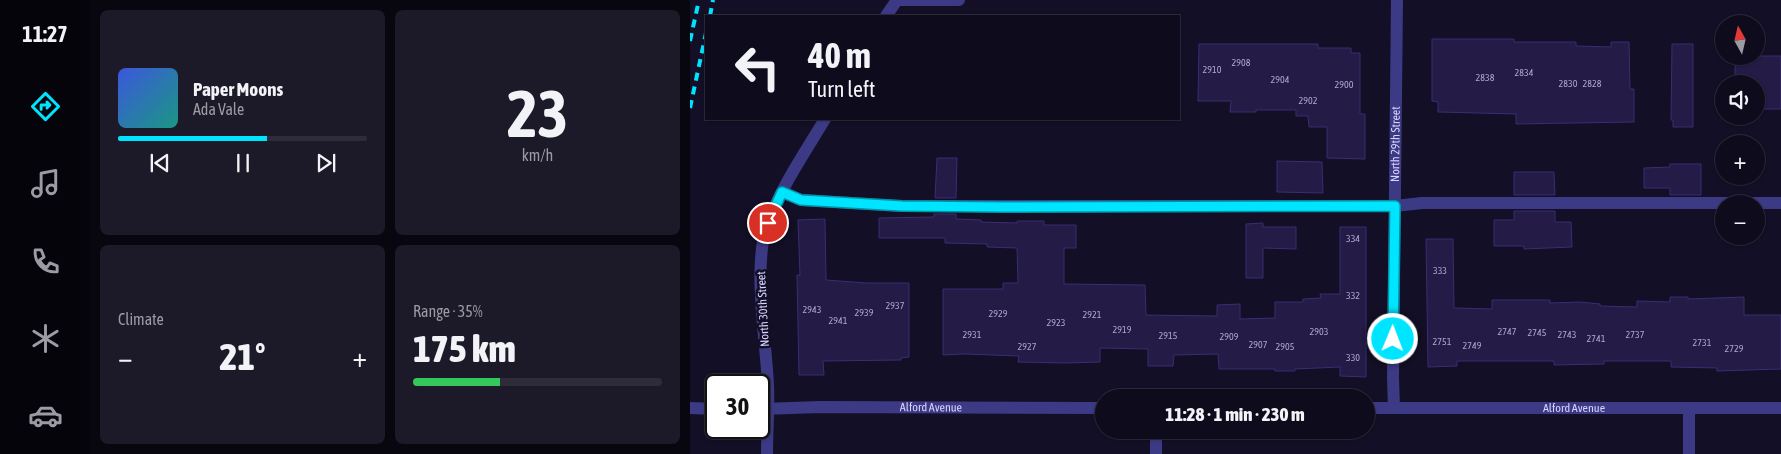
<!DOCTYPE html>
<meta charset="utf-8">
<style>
:root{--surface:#0e0b1c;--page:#1c1929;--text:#f1f3f6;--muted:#9b9ba3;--line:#2e2b3b;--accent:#00e5ff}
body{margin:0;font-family:"Asap Condensed",sans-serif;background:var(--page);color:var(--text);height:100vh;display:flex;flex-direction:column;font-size:19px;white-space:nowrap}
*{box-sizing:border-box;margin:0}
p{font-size:16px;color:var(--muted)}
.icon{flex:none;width:28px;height:28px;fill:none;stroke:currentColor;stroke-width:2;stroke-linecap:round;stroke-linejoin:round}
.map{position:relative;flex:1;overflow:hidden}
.panel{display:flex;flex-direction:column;gap:10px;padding:10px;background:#08060f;width:600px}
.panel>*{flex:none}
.top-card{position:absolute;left:15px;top:15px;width:475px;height:105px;border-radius:0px;box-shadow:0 1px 4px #0004,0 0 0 1px var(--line);background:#0e0b1c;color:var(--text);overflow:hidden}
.needle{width:32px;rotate:352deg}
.fabs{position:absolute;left:1025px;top:15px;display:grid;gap:10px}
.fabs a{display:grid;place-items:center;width:50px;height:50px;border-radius:50%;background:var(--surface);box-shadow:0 1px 4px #0004,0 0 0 1px var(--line);font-size:25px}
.speed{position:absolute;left:15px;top:374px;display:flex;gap:10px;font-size:25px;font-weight:700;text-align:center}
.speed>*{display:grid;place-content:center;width:65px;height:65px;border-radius:50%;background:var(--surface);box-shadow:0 1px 4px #0004,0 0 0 1px var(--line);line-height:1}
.speed .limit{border:2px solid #111;border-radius:8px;background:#fff;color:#111}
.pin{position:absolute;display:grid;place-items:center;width:42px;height:42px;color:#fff;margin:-21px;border:2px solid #fff;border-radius:50%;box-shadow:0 1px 5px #0007}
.me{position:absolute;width:55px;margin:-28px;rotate:1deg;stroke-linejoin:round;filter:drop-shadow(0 0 4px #0008)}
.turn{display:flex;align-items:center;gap:18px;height:105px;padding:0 20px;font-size:22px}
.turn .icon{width:65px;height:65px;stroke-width:2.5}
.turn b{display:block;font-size:35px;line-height:42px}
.big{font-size:38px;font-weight:800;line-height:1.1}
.panel .widget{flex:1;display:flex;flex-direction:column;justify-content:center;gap:8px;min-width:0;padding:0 18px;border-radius:8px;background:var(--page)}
.panel .dial{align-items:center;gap:0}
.dial b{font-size:65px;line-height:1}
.song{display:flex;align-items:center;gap:15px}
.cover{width:60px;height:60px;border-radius:8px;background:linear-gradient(135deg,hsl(230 70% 55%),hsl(170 70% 35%))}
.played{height:5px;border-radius:2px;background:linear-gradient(90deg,var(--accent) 60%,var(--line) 60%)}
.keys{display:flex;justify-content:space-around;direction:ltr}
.heat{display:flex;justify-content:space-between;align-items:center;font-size:28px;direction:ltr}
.charge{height:8px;border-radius:4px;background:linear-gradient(90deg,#34c759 35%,var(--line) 0)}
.panel .tiles{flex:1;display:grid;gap:10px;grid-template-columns:repeat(2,1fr)}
.trip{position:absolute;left:405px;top:389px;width:280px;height:50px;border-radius:25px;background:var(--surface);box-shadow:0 1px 4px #0004,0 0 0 1px var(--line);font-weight:800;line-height:50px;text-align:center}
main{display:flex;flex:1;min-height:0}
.tab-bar{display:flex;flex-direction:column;width:90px;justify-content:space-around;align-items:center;background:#06040b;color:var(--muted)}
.tab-bar .icon{width:35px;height:35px}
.tab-bar .on{color:var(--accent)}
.tab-bar b{font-size:22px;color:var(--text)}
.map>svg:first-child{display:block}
</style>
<main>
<nav class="tab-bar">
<b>11:27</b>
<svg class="icon on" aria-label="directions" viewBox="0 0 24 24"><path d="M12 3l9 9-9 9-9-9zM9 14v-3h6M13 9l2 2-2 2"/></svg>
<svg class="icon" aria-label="music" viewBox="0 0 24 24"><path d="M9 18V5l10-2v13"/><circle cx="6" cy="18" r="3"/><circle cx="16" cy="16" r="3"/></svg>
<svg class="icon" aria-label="phone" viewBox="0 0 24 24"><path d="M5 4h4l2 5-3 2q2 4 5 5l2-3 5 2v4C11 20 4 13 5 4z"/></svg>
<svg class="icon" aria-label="climate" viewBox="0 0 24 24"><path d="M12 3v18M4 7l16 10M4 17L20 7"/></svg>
<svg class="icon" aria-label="car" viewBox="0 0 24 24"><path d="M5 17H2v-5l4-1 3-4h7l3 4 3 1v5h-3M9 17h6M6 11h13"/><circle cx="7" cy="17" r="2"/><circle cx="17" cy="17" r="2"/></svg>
</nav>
<section class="panel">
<div class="tiles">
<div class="widget">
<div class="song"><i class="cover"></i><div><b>Paper Moons</b><p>Ada Vale</p></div></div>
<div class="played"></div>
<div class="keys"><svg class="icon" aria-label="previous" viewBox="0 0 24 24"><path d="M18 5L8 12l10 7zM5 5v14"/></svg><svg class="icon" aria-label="pause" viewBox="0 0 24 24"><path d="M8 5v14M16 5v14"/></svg><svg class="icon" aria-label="next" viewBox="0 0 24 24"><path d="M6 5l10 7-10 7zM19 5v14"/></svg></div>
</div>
<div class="widget dial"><b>23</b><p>km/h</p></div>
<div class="widget"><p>Climate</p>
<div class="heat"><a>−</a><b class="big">21°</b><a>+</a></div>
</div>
<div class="widget"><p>Range · 35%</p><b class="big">175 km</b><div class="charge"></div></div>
</div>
</section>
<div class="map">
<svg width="1091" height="454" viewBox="0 0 1091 454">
<rect width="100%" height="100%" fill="#130f26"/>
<g fill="#241b47" stroke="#3b2d73">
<polygon points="742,39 824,39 824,42 886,42 886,46 921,47 921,42 939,42 940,89 944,89 944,122 826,124 826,114 748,112 748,102 742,101"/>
<polygon points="509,44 628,44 628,48 661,48 661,53 670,53 670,114 675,114 675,159 637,158 637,127 619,127 618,116 606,116 606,110 566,110 566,112 540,112 541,101 508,101"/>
<polygon points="982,44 1003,44 1003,127 983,127 983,120 981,120"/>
<polygon points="1045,56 1091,56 1091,109 1066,109 1066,84 1045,84"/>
<polygon points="247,158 267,158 266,198 245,198"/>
<polygon points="587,161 632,162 633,193 587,192"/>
<polygon points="980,164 1011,164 1011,195 980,195 980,188 954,188 954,168 980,167"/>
<polygon points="824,172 864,172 865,195 824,195"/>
<polygon points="824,211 865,211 865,222 881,222 882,247 834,249 834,246 804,246 804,220 824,220"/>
<polygon points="244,214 266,214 266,219 291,220 291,222 327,223 327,221 354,221 354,225 386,225 386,248 374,248 374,284 455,285 456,315 527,316 527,305 550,304 550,319 585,318 585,302 613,302 613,299 631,298 630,294 650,294 650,227 676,227 676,377 650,376 650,367 605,369 605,371 585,371 585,369 529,369 528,354 484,355 483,366 458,366 458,349 410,348 410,362 375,363 328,362 329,356 274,354 253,355 253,289 313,289 313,283 328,283 327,248 297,247 297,244 255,243 255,238 189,238 189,218 244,217"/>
<polygon points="135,219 136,280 177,283 219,283 219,357 211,358 211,360 133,361 134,375 109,375 107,275 110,275 108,220"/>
<polygon points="573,223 573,227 606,227 606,249 573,248 573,278 556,278 556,224"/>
<polygon points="736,239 763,239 764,308 802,309 802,300 860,300 860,303 890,302 910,304 910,306 947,307 947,301 980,302 980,297 998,297 998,299 1054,297 1054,315 1091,315 1091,369 1027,371 1027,368 981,367 981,361 914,361 914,364 864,365 864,361 767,361 767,366 738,367"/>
</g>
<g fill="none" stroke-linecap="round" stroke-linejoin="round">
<g stroke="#3d3a85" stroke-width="12">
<polyline points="196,16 207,0 269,0"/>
<polyline points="92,192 111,200 212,206 705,206 732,203 1091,203"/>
<polyline points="0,408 26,409"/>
<path id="s1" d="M676,408H1091"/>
<path id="s2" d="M704,408L703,378L707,0"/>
<polyline points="999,408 999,454"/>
<path id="s3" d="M69,409L130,407L414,408"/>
<polyline points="466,430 466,454"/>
<path d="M77,454C77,431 79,408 78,385C76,339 62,265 78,222C92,186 115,152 135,119"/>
</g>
<g stroke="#00e5ff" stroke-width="4" stroke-dasharray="8 6" stroke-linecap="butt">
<polyline points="20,16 23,0"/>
<polyline points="0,41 9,0"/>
<polyline points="0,108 16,33"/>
</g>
</g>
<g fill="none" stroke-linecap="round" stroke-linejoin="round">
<g stroke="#0095a6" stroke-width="12">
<polyline id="route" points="78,223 92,192 111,200 212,206 311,207 705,206 703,339"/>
</g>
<use href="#route" stroke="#00e5ff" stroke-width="9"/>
</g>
<g text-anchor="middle" stroke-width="5" stroke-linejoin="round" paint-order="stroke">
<g font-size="10" fill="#aca6d1">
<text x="551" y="66">2908</text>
<text x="522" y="73">2910</text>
<text x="834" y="76">2834</text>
<text x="795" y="81">2838</text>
<text x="590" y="83">2904</text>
<text x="878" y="87">2830</text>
<text x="902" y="87">2828</text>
<text x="654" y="88">2900</text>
<text x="618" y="104">2902</text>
<text x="663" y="242">334</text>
<text x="750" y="274">333</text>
<text x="663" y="299">332</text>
<text x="205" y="309">2937</text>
<text x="122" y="313">2943</text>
<text x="174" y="316">2939</text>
<text x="308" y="317">2929</text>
<text x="402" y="318">2921</text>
<text x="148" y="324">2941</text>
<text x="366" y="326">2923</text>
<text x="432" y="333">2919</text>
<text x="629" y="335">2903</text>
<text x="817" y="335">2747</text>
<text x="847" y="336">2745</text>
<text x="282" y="338">2931</text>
<text x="877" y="338">2743</text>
<text x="945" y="338">2737</text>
<text x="478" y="339">2915</text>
<text x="539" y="340">2909</text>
<text x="906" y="342">2741</text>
<text x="752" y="345">2751</text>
<text x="1012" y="346">2731</text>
<text x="568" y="348">2907</text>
<text x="782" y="349">2749</text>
<text x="337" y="350">2927</text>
<text x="595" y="350">2905</text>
<text x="1044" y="352">2729</text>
<text x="663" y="361">330</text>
</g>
<g font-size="12" fill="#d9d4ff" stroke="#130f26">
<text dy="4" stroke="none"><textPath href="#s2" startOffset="264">North 29th Street</textPath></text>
<text transform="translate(73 309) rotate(-93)" y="4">North 30th Street</text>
<text dy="4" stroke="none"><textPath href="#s3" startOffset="172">Alford Avenue</textPath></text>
<text dy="4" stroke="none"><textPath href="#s1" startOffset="208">Alford Avenue</textPath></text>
</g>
</g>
</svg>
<div class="fabs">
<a><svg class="needle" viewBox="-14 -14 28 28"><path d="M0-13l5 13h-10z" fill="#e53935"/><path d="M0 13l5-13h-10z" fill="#9b9ba3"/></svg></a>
<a><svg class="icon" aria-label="sound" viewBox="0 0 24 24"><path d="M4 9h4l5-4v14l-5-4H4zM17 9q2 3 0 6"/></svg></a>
<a>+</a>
<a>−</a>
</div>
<div class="speed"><div class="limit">30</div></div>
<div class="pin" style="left:78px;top:223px;background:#d93025"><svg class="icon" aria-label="arrive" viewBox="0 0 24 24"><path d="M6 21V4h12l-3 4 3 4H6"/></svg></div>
<svg class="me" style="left:703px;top:339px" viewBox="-20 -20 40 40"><circle r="17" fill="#00e5ff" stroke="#fff" stroke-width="3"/><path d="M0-11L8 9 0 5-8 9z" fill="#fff"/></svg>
<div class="trip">11:28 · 1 min · 230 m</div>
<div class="top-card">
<div class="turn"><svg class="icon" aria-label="left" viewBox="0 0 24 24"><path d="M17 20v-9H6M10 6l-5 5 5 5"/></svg><div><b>40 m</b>Turn left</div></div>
</div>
</div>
</main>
